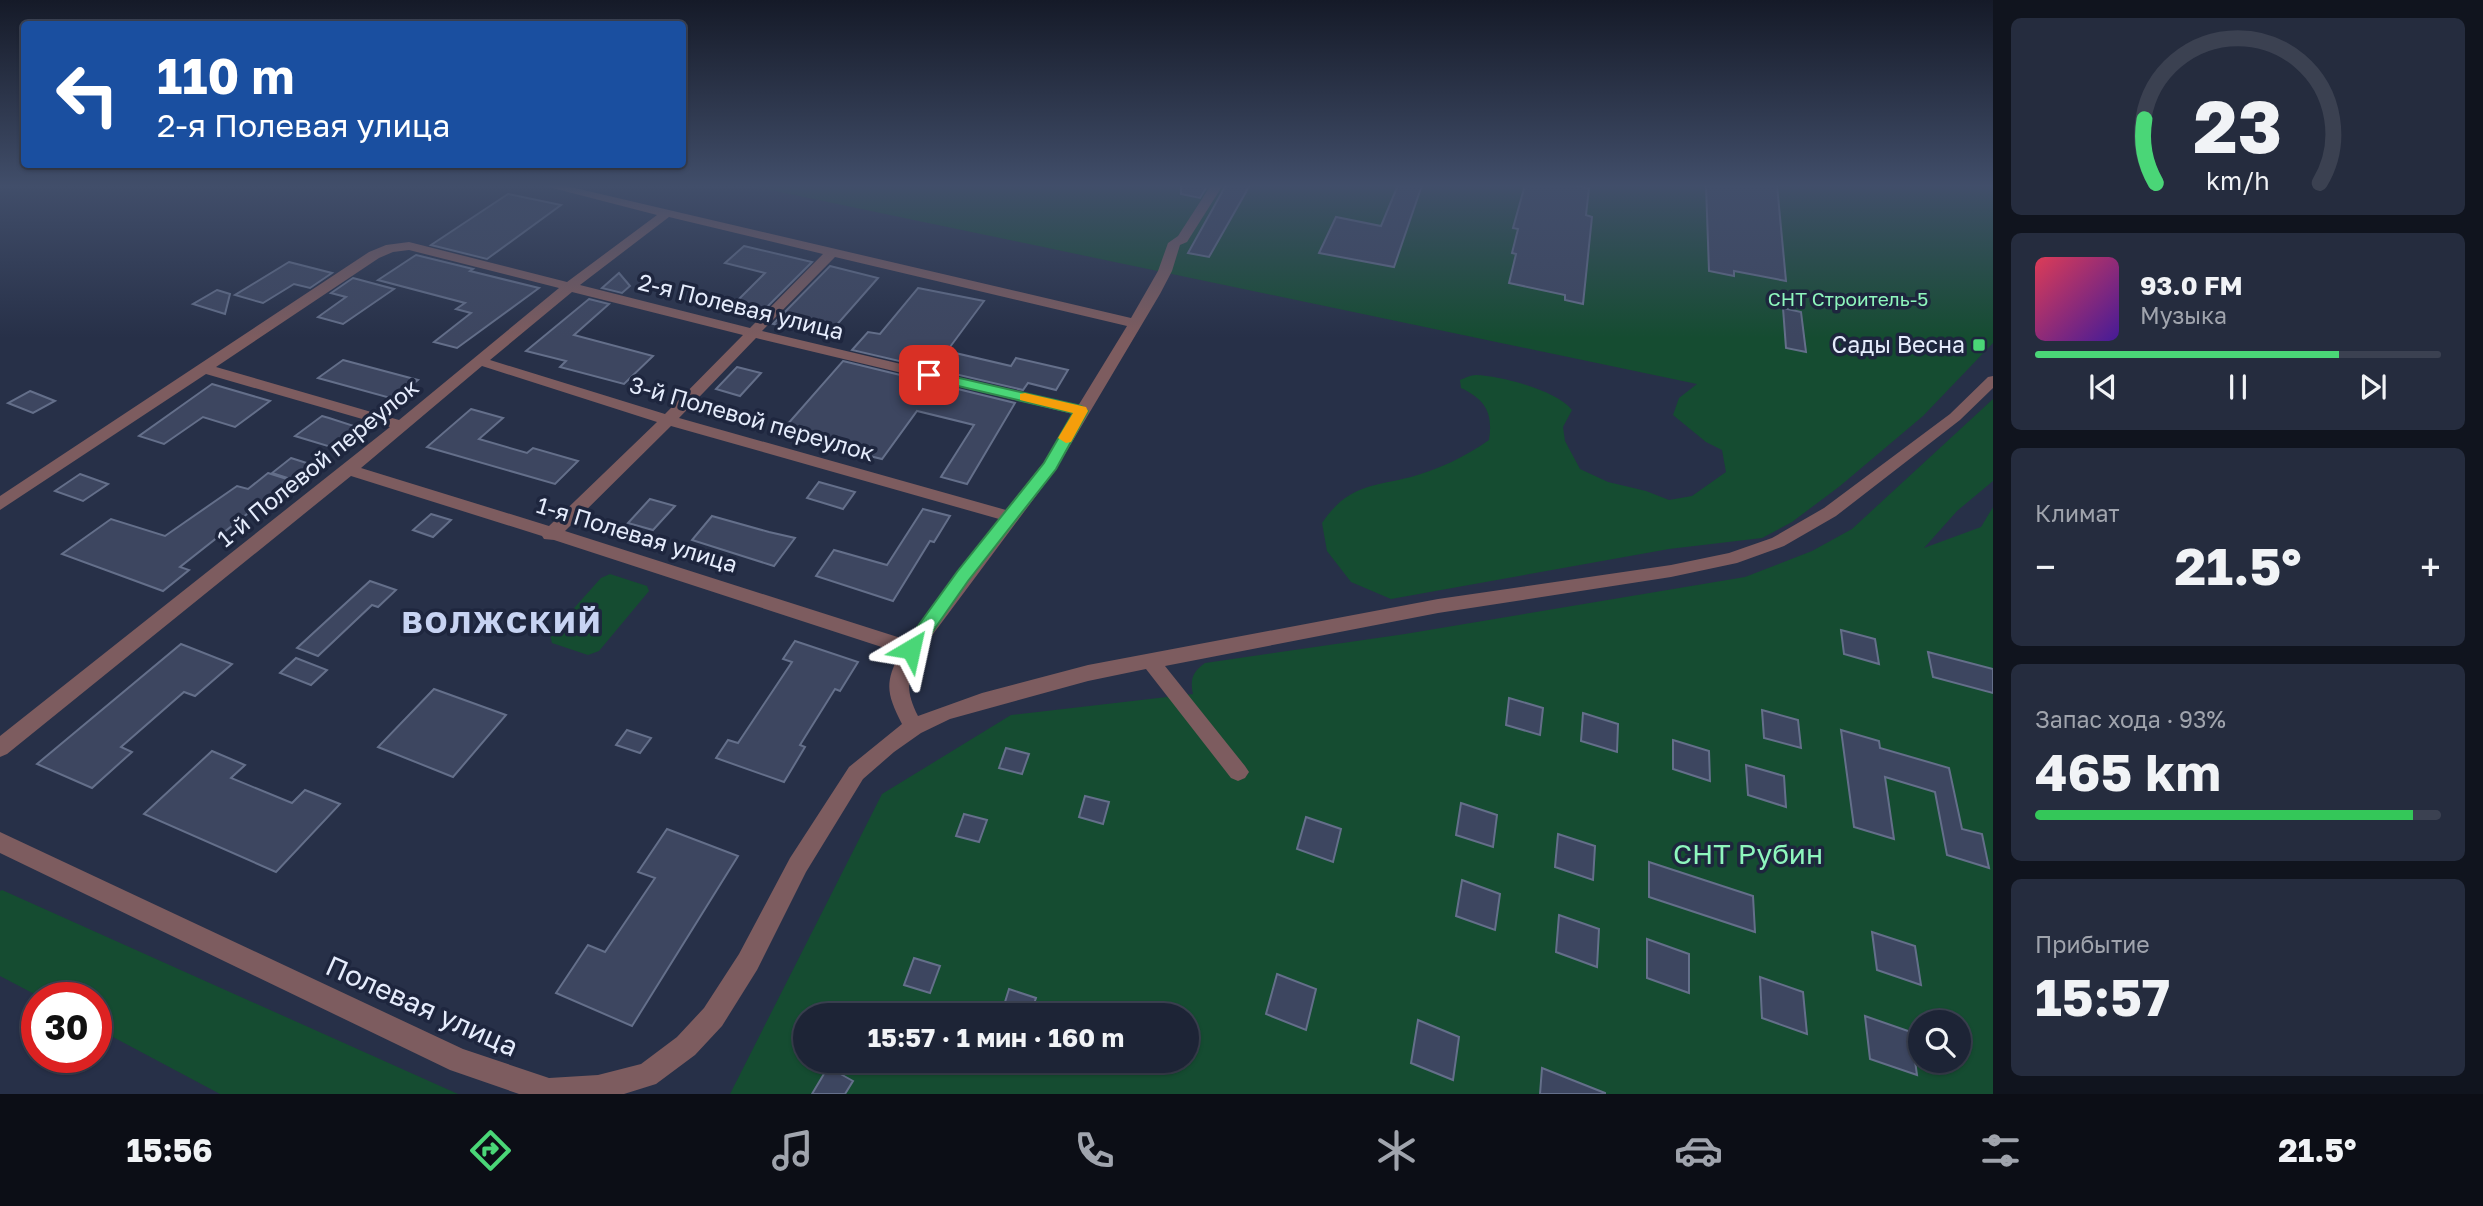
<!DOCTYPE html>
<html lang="ru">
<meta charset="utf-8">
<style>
:root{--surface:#1d2436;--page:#252c3e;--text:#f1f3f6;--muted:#a0a4ad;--line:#3b4151;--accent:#4ad677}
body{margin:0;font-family:"Golos Text",sans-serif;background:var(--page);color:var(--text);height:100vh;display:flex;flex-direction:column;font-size:26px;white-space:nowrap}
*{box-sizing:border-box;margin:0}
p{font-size:23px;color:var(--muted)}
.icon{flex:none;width:38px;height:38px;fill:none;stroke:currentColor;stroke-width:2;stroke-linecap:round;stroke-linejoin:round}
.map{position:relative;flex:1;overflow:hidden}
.drawer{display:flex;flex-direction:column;gap:18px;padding:18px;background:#10141e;width:490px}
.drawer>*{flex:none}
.hud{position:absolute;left:21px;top:21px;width:665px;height:147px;border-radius:7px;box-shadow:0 2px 5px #0004,0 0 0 2px var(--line);background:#1a4fa0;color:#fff;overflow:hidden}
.controls{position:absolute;left:1908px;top:1010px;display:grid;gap:14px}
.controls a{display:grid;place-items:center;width:63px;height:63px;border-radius:50%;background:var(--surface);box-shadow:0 2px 5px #0004,0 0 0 2px var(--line);font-size:35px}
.speed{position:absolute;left:21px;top:982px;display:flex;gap:14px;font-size:35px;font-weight:700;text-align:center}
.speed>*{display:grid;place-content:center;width:91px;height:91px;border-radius:50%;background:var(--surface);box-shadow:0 2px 5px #0004,0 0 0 2px var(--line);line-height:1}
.speed .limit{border:10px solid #d22;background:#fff;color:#111}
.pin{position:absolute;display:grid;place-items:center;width:60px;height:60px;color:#fff;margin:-30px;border-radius:14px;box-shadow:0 4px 10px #0006}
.me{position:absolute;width:77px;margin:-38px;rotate:36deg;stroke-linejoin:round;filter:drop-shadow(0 0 5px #0008)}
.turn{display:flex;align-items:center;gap:24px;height:147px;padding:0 21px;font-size:32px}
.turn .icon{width:91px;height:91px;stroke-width:2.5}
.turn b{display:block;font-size:49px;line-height:60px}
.big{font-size:52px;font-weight:700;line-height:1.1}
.drawer .widget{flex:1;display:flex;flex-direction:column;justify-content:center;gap:10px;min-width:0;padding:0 24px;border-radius:10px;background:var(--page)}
.drawer .dial{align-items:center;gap:0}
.dial svg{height:182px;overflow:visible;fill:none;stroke:var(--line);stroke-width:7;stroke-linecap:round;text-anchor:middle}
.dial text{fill:var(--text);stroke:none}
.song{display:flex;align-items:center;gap:21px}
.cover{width:84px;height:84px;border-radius:10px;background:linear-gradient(135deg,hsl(350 70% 55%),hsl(260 70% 35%))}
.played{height:7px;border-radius:4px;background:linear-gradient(90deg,var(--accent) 75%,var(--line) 75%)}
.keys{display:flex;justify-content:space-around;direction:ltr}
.heat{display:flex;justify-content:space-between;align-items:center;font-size:38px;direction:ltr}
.charge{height:10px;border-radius:5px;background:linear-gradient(90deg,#34c759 93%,var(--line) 0)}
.trip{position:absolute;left:793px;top:1003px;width:406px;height:70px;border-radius:35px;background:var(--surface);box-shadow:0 2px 5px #0004,0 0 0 2px var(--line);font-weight:700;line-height:70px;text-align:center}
.tab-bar{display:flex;height:112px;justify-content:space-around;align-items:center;background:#0c0e16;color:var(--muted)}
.tab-bar .icon{width:49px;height:49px}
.tab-bar .on{color:var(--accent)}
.tab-bar b{font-size:32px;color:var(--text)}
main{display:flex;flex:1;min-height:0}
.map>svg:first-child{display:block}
</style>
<main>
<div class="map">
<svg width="1993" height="1094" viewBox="0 0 1993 1094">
<rect width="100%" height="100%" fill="#273048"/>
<g fill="#154c31" fill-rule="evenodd">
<path d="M747,185H1993V343L1923,416L1840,486L1792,522L1762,538L1669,549L1391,599L1351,582L1327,551L1322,523C1348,485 1370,487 1411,477C1439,469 1465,457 1489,440C1493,413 1486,400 1461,388L1460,380C1465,378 1471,375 1476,375C1501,376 1556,390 1572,410L1563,427L1565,441L1580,469L1608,482L1646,491L1669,500L1692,496L1726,472L1722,450L1706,442L1673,415L1679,398L1697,384Z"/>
<path d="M1993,399V481L1957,511L1924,548L1981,527L1993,507V1094H730L882,794L1011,715L1193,694C1190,680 1192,672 1205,663L1405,634L1745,577L1812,551L1852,529ZM805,1015H1186V1060H805ZM1920,1022H1958V1060H1920Z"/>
<polygon points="610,574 647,586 649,591 599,651 588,655 552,643 550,635 601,578"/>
<polygon points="2,890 458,1094 220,1094 96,1028 96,998 40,997 0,976 0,891"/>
</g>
<g fill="#3d4660" stroke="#646f8a" stroke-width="2">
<polygon points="1181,185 1208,185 1200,198 1181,194"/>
<polygon points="1226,185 1250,185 1209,257 1188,253"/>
<polygon points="1398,185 1422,185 1394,267 1319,253 1336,217 1381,226"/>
<polygon points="1525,185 1570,185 1589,188 1586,215 1592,217 1583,304 1565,300 1565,295 1509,283 1516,254 1512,253 1518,229 1513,228"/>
<polygon points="1706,185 1777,185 1786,281 1734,271 1734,276 1709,271"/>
<polygon points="508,194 561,205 487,259 431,245"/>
<polygon points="744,246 812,262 755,319 726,312 765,273 725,263"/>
<polygon points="416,255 473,269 470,271 539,288 457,348 434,342 471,313 456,309 465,303 378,280"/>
<polygon points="289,262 332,273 310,288 294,284 263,303 235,295"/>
<polygon points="830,266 878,278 827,336 773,324"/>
<polygon points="619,273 630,286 622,293 602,288"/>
<polygon points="353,278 394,289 343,324 318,317 346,297 331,293"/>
<polygon points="918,288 984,301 947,351 1011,366 1016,358 1068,370 1056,390 1028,383 1023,390 852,350 868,332 880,334"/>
<polygon points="217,290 230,294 225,314 193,304"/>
<polygon points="589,299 609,304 574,335 653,356 624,384 560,367 566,361 526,351"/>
<polygon points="1783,308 1801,312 1806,352 1786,348"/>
<polygon points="343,360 418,380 394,399 318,378"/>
<polygon points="843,361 1015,403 967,484 941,477 974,425 917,411 882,459 779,434"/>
<polygon points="737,367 761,373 740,396 716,389"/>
<polygon points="212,384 270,401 235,427 203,417 164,444 139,436"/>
<polygon points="30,391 55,401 33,413 8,403"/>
<polygon points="471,409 503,418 479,439 527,453 533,448 578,461 555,484 427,447"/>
<polygon points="322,416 329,418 357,427 331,447 295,436"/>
<polygon points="291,458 319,467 300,482 272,473"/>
<polygon points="268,473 290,480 180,567 189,570 163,591 62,554 111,519 165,536 237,486 248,489"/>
<polygon points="80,474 108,484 83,501 55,491"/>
<polygon points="819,482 855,492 843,509 807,498"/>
<polygon points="650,499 675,506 653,530 628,523"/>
<polygon points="923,509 950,516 934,542 930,541 893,601 816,576 834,550 887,565"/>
<polygon points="431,514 451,520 433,537 413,530"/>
<polygon points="712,516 769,532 795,538 774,566 692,540"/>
<polygon points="370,581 396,590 378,607 372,605 318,656 297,648"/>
<polygon points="1841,630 1875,639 1879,664 1844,654"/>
<polygon points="795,641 858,662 840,691 835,689 800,745 805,747 784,782 716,758 728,740 738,743 792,662 783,659"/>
<polygon points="181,644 232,664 195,696 184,692 121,747 132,752 92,788 37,764"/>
<polygon points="1928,652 1993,669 1993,693 1933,677"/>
<polygon points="296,658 327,670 311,685 280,673"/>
<polygon points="434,689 506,715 453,777 378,747"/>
<polygon points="1509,698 1543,708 1540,735 1506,725"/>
<polygon points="1762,710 1798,720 1801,748 1764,738"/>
<polygon points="1583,713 1618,724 1617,752 1581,741"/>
<polygon points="627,730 651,738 640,753 616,745"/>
<polygon points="1841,730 1879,741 1880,748 1949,768 1962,829 1982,834 1989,868 1947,855 1935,792 1885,777 1894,839 1854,827"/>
<polygon points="1673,740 1709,751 1710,781 1673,769"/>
<polygon points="1006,748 1029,754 1022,774 999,768"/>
<polygon points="212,751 245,765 231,778 292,803 305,790 340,804 276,872 144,814"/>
<polygon points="1746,765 1784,776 1786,807 1748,795"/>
<polygon points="1085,796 1109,802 1103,824 1079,817"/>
<polygon points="1461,803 1497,815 1493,847 1456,835"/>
<polygon points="964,814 987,820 979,842 956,836"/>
<polygon points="1306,817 1341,829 1333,862 1297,849"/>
<polygon points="667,829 738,856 632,1026 556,993 588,945 605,952 655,878 638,872"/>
<polygon points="1558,834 1595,846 1593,880 1555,867"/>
<polygon points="1649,862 1753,896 1755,932 1649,897"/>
<polygon points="1462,880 1500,894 1495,930 1456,916"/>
<polygon points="1559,915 1599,929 1597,967 1556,952"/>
<polygon points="1872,932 1915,946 1921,985 1877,970"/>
<polygon points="1647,939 1689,954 1689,993 1647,978"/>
<polygon points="914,958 940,966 930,993 904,985"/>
<polygon points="1277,974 1316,989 1306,1030 1266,1014"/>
<polygon points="1760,977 1803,992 1807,1034 1762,1018"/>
<polygon points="1009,989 1036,998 1030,1015 1001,1015"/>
<polygon points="1865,1016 1911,1032 1917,1075 1870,1059"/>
<polygon points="1418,1020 1459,1037 1453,1080 1411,1063"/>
<polygon points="828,1067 853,1081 845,1094 812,1094"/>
<polygon points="1542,1068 1605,1093 1605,1094 1540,1094"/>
</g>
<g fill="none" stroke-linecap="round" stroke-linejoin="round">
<path fill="#7d5c5f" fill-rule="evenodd" d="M541,185H562L1131,318L1158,271L1168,243L1178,236L1211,185H1223L1187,242L1180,245L1172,271L1160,294L1056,469L919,653C907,679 905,690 918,716L982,693L1088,665L1438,599L1671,565L1729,553L1772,538L1824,508L1950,414L1988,377L1993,376V388L1960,420L1836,516L1784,546L1737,563L1671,577L1438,613L1165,666L1245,766L1249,772L1245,778L1238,781L1231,778L1146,669L1088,681L950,719L921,733L894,752L863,779L806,872L757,970L722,1026L695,1055L656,1084L624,1094H519L450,1070L0,853V832L463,1049L549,1078L598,1075L641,1064L677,1037L704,1008L739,954L790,858L849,767L902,724C887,694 884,684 900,653L554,540L544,539L542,536L351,476L7,754L0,757V736L390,427L206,374L0,510V496L369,252L386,245L409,242L567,282L657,215ZM669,217L823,254L750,328L580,285ZM409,250L559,288L399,420L216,367L379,258L393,252ZM835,257L1127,326L1078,406L762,331ZM572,292L743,335L665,414L490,360ZM756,338L1073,414L1044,462L1006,510L679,418ZM482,366L657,422L549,526L361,468ZM671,426L999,519L907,640L565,531Z"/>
</g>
<linearGradient id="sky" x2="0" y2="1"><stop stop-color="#151a28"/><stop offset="0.55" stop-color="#414e6a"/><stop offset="1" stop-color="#414e6a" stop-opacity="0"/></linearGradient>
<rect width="1993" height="338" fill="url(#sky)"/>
<polygon fill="#4ad677" stroke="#308b4d" stroke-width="2" points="929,371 1081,406 1088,411 1056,469 968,581 917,654 905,654 902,649 905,644 957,572 1044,463 1073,413 924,378 922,375"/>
<polygon fill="#f59e0b" points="1025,393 1086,407 1088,411 1071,442 1066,443 1058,438 1073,413 1020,400 1020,394"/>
<rect fill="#4ad677" stroke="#1e263e" stroke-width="2.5" x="1972" y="338" width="14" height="14" rx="3.5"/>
<g text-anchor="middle" stroke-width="7" stroke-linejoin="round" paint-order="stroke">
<g font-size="19" fill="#8ef6bd" stroke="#1e263e">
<text x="1848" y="306">СНТ Строитель-5</text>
</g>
<g font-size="23" fill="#e5ecfc" stroke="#1e263e">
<text transform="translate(741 307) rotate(14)" y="8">2-я Полевая улица</text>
<text transform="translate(752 419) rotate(16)" y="8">3-й Полевой переулок</text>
<text transform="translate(318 463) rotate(-39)" y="8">1-й Полевой переулок</text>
<text transform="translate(637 535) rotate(17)" y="8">1-я Полевая улица</text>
</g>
<g font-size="23" fill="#e5ecfc" stroke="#1e263e" text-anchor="end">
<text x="1965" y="353">Сады Весна</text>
</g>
<g font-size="28" fill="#8ef6bd" stroke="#1e263e">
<text x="1748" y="864">СНТ Рубин</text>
</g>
<g font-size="28" fill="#e5ecfc" stroke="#1e263e">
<text transform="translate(422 1006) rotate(24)" y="10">Полевая улица</text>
</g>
<g font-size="30" font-weight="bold" letter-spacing="2" fill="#c7d3f2" stroke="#1e263e">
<text x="502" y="633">ВОЛЖСКИЙ</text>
</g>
</g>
</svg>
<div class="controls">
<a><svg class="icon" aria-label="search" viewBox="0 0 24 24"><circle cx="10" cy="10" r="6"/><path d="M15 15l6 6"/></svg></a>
</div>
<div class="speed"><div class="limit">30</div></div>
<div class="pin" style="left:929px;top:375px;background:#d93025"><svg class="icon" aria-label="arrive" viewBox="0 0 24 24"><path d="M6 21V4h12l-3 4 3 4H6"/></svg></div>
<svg class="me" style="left:911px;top:649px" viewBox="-20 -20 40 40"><path d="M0-17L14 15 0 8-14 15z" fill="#4ad677" stroke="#fff" stroke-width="4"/></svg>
<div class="trip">15:57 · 1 мин · 160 m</div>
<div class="hud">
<div class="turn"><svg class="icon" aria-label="left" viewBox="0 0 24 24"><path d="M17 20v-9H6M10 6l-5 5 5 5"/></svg><div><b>110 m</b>2-я Полевая улица</div></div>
</div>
</div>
<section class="drawer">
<div class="widget dial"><svg viewBox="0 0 100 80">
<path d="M14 69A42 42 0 1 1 86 69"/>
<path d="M14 69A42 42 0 0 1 9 41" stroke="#4ad677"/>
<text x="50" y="56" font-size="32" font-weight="700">23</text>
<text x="50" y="72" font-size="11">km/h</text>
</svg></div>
<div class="widget">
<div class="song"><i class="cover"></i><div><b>93.0 FM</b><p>Музыка</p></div></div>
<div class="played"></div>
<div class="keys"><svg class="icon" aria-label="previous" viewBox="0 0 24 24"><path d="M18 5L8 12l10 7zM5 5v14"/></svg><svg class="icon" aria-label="pause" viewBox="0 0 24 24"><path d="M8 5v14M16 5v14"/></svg><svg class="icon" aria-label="next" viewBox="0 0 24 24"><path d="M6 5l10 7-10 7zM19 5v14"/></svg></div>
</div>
<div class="widget"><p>Климат</p>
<div class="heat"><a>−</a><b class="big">21.5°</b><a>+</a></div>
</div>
<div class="widget"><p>Запас хода · 93%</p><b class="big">465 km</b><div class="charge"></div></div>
<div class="widget"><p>Прибытие</p><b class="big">15:57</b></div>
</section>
</main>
<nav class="tab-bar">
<b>15:56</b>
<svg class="icon on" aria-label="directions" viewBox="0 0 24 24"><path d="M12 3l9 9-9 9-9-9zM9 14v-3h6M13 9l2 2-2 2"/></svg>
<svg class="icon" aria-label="music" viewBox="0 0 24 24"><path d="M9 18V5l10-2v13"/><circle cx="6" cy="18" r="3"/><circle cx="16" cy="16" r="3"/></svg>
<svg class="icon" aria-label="phone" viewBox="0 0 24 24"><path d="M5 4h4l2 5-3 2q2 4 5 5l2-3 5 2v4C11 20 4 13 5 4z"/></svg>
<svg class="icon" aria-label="climate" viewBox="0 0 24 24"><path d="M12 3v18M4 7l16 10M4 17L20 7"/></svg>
<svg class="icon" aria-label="car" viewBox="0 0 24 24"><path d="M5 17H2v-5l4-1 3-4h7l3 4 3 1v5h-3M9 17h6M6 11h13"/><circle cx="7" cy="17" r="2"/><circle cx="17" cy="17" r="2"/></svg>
<svg class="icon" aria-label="filters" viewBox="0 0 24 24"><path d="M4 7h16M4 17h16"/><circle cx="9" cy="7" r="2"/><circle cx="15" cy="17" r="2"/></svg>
<b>21.5°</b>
</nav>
